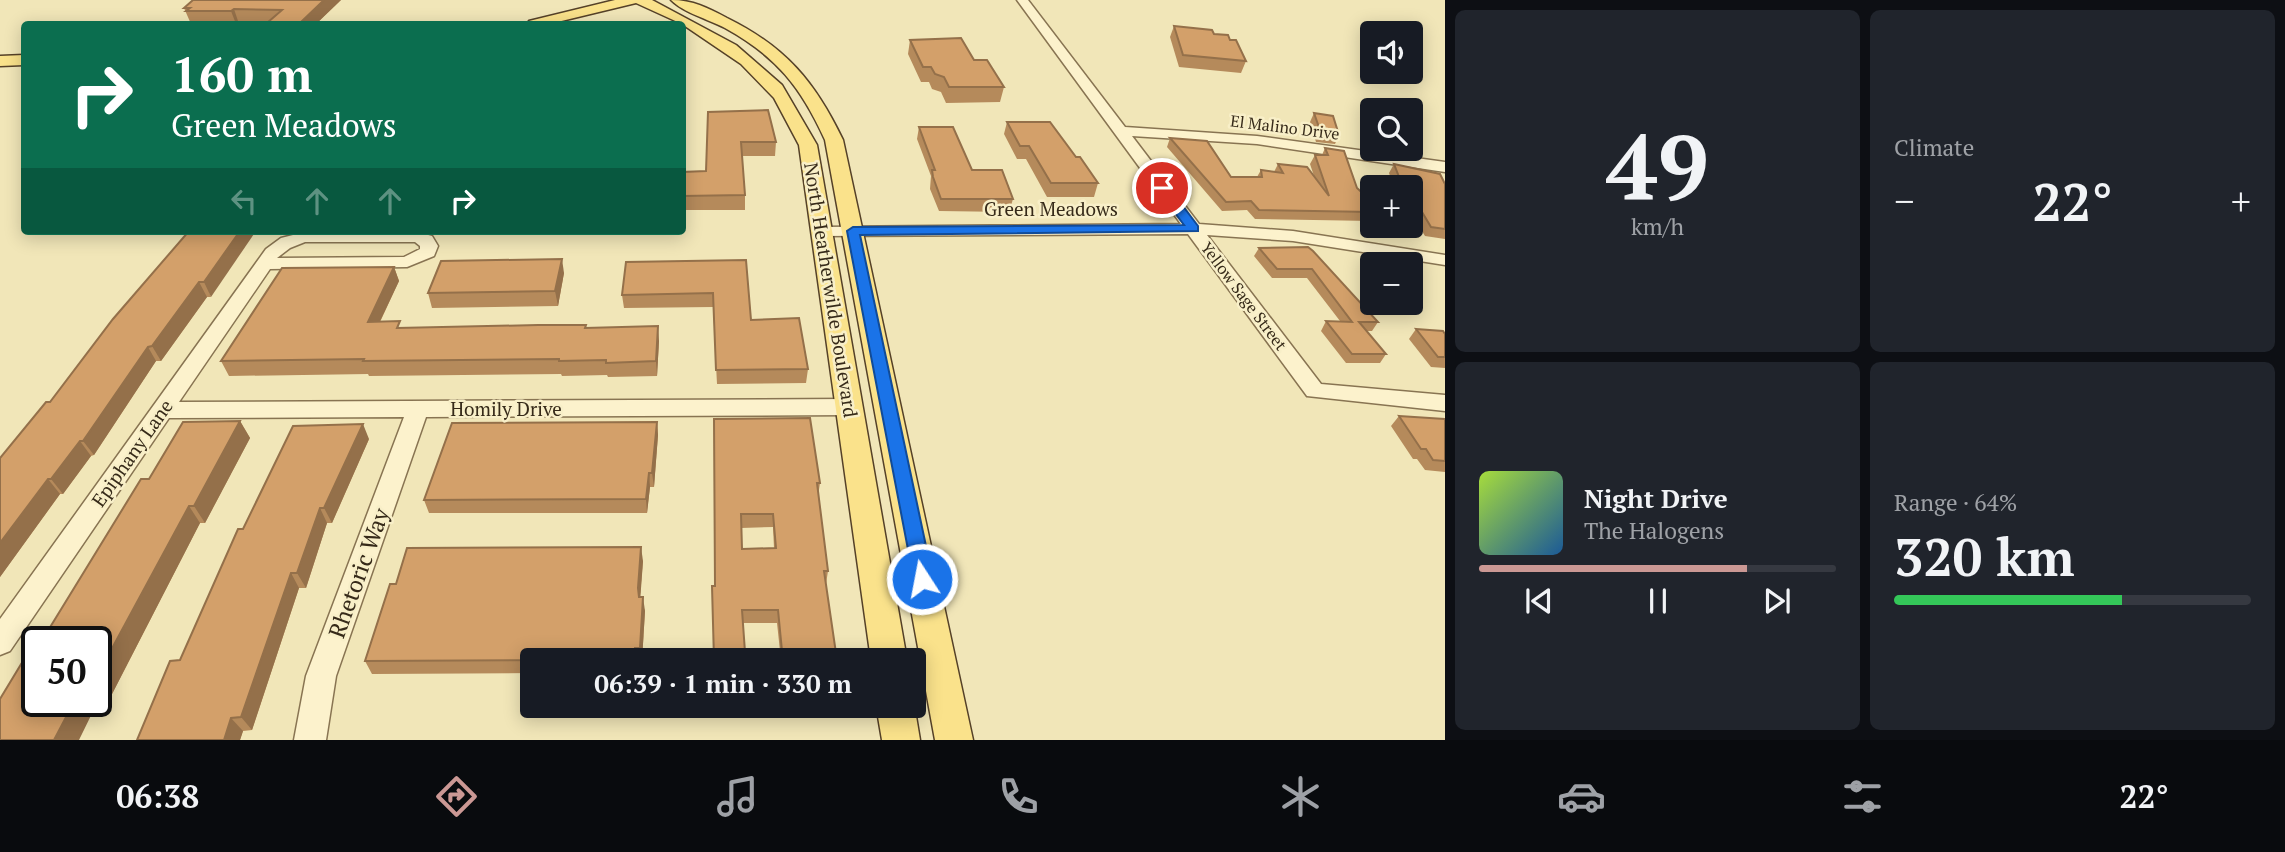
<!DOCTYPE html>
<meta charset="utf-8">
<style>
:root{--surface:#171b24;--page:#20242c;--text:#f1f3f6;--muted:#9ea1a6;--line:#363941;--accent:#cb9894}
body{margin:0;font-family:"PT Serif",serif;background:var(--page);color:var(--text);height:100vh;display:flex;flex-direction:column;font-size:26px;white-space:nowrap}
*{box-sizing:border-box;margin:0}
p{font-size:23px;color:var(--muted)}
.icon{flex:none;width:38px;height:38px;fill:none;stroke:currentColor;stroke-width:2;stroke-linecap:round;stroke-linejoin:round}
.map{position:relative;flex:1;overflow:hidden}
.sheet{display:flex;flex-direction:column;gap:10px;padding:10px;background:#0d0f14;width:840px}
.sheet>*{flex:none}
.top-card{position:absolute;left:21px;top:21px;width:665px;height:214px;border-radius:7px;box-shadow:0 4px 18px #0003;background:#0b6e4f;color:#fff;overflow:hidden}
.tools{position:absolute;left:1360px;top:21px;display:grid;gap:14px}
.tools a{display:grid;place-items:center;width:63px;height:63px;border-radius:7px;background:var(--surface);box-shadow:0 4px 18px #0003;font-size:35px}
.speed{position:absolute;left:21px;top:626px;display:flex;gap:14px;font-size:35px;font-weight:700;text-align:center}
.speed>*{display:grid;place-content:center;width:91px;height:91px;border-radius:50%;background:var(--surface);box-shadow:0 4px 18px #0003;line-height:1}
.speed .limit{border:4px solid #111;border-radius:10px;background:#fff;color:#111}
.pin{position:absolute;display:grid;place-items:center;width:60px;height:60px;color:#fff;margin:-30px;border:4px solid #fff;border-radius:50%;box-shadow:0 2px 7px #0007}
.me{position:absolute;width:77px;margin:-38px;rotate:349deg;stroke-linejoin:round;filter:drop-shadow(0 0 5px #0008)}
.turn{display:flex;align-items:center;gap:24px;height:147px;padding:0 35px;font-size:32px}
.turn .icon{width:91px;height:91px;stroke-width:2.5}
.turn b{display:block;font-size:49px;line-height:60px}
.lanes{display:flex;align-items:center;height:66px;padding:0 35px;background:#0003;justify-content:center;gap:35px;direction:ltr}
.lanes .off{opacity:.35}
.big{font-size:52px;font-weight:600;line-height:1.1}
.sheet .widget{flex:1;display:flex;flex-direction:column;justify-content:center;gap:10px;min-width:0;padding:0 24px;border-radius:10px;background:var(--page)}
.sheet .dial{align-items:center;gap:0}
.dial b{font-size:91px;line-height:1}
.song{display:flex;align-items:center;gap:21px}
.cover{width:84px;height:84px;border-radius:10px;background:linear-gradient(135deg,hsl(80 70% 55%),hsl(210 70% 35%))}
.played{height:7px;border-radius:4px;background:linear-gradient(90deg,var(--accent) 75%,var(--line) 75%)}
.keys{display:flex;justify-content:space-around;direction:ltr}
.heat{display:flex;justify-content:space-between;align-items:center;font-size:38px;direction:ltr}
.charge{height:10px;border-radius:5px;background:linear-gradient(90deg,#34c759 64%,var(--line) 0)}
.sheet .tiles{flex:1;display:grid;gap:10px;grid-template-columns:repeat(2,1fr)}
.trip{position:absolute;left:520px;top:648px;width:406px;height:70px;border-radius:7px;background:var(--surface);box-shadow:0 4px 18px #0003;font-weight:600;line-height:70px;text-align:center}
.menu{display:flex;height:112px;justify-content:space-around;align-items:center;background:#090b0e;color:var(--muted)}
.menu .icon{width:49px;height:49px}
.menu .active{color:var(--accent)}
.menu b{font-size:32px;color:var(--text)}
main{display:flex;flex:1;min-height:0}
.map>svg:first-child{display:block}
</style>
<main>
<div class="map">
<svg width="1445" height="740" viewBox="0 0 1445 740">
<rect width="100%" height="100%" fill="#f1e6b8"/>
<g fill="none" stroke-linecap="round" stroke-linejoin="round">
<g stroke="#887452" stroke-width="3">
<g id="minor">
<polygon points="1017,0 1028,0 1125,127 1257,136 1445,162 1445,172 1257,144 1132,136 1199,224 1293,231 1445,255 1445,265 1293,241 1207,235 1321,384 1445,395 1445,411 1307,396 1188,234 818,236 815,232 818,228 824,227 1181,224"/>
<path d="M305,232H417L432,236L438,246L434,256L407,267L270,269L179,402L850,399L858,402L861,407L858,412L850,415L426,417L336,676L326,740H294L306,676L404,417L169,418L10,651L0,655V619L266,249L281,238ZM305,242H415L420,246V249L404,257L277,258L290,248Z"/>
</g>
</g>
<g stroke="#554128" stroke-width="3">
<g id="major">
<polygon points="615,0 652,0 736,45 782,85 817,145 907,660 871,660 799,145 774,98 741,64 682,24 636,3 549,24 527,24 529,21"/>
<path d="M671,0C693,0 708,8 727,18C786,47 815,82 843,140L973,740H935L825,140C801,87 776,56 725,28C708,19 684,13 671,0Z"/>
<polygon points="24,55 24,65 0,66 0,56"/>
<polygon points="876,705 914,704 920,740 882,740"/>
</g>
</g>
<use href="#minor" fill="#fcf2cc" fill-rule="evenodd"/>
<use href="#major" fill="#fae28b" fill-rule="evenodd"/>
</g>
<g fill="#b58a5b" fill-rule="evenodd">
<polygon points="341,0 316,24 267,24 267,23 268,22 238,21 236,24 191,24 184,8"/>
<polygon points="1174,26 1214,34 1230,40 1246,61 1241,73 1179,67 1170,37"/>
<polygon points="910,40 974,60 1004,87 1000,102 946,103 941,92 932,89 929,82 921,82 908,54"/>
<polygon points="708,112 776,142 775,156 742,156 745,195 745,210 682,210 682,172 706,171"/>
<polygon points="1314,113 1339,135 1335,144 1316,142 1310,122"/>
<polygon points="1007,122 1076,157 1098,183 1094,197 1047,197 1026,159 1017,159 1004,134"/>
<polygon points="919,127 972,170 1013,199 1009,212 939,211 930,189 931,176 917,139"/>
<polygon points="1170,138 1231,177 1257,177 1261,170 1274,172 1278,164 1315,179 1310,164 1315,155 1322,155 1325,148 1357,188 1372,202 1372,221 1255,219 1247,210 1222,211 1167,147"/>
<polygon points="1394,164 1445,184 1445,239 1425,236 1410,211 1410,187 1394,187 1389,173"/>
<polygon points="189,231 211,297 207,297 161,361 156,361 94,455 91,456 63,494 60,494 0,577 0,458 50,402"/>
<polygon points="1308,247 1378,322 1372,331 1366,331 1386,354 1380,363 1346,363 1321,331 1326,321 1340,321 1307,278 1272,278 1254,256 1259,248"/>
<polygon points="746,260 751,320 808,369 806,383 717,384 713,307 624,308 622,295"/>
<polygon points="394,267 399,281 380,322 402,328 586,325 586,328 659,341 657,376 608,377 607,375 562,376 561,374 369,376 368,374 229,376 221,361"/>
<polygon points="564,273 558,306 432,308 428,293"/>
<polygon points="1416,329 1445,334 1445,368 1431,367 1409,339"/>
<polygon points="1399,416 1445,419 1445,472 1425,470 1417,459 1413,459 1391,426"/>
<path d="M714,419L820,483L818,496L828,571L826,584L837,660H714ZM773,527L774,548L742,549L741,528ZM743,623H777L780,651L745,652Z"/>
<polygon points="240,421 250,438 205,523 200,523 112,694 101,695 96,702 96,642 149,479"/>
<polygon points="657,422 658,435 654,487 650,487 647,513 429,513 424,500"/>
<polygon points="369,439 332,523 327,523 306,588 299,588 252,730 243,731 240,740 137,740 180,660 243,529"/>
<polygon points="643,561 640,597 645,611 642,660 532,660 532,673 372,674 365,661"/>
</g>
<g fill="#94704a">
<polygon points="324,0 341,0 316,24 300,24 300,23"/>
<polygon points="234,9 238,21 236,24 231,11"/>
<polygon points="240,231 256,231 211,297 204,282"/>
<polygon points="562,259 564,273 558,306 555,291"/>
<polygon points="394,267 399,281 373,336 368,322"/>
<polygon points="199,282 207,297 161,361 152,346"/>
<polygon points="658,326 659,341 657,376 656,361"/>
<polygon points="148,347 156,361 94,455 83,441"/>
<polygon points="240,421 250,438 205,523 194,506"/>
<polygon points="657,422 658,435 654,487 652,473"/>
<polygon points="363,424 369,439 332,523 324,508"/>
<polygon points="80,441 91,456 63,494 51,479"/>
<polygon points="649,473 650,487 647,513 646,499"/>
<polygon points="48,479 60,494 0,577 0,543"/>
<polygon points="189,506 200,523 112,694 96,678"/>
<polygon points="320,508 327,523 306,588 297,573"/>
<polygon points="641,547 643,561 640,602 638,588"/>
<polygon points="291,573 299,588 252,730 241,717"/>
<polygon points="643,597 645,611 642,660 640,648"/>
<polygon points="96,690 101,695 79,740 54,740 74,702 96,702"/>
<polygon points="231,718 243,731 240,740 224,740"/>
</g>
<g fill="#d3a06a" stroke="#94704a" stroke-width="2" fill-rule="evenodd">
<polygon points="193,0 324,0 300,23 267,23 282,10 234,9 231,11 186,11 190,8 184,8"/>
<polygon points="1174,26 1212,30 1214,34 1228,35 1230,40 1236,40 1246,61 1183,55"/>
<polygon points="961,38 974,60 987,60 1004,87 949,87 944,77 935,74 931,67 923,67 910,40"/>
<polygon points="768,110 776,142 741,142 745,195 682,196 682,172 706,171 708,112"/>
<polygon points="1314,113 1333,116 1339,135 1321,133"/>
<polygon points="1007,122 1050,122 1076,157 1080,157 1098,183 1051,183 1029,146 1020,146"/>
<polygon points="919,127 953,127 972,170 1002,170 1013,199 941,199 933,177 932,170 935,170"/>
<polygon points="1170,138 1207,141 1231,177 1262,177 1261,170 1283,173 1278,164 1307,167 1329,196 1315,155 1328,155 1325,148 1344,151 1357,188 1372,202 1372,212 1259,210 1251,201 1226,202"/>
<polygon points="1394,164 1440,174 1445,184 1445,229 1431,227 1410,192 1410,187 1403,187"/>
<polygon points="189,231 240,231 204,282 199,282 152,346 148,347 83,441 80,441 51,479 48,479 0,543 0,458 46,402 50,402 113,319"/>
<polygon points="1308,247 1313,251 1378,322 1359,322 1386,354 1352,354 1326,321 1352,322 1312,269 1277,269 1259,248"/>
<polygon points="562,259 555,291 428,293 441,261"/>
<polygon points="746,260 751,320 799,318 808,369 716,370 713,293 622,295 626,262"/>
<polygon points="394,267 368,322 400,321 397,328 538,325 586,325 585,328 658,326 656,361 606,363 606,360 559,361 559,359 363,361 364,359 221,361 282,268"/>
<polygon points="1416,329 1443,331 1445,334 1445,357 1438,357"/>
<polygon points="1399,416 1445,419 1445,461 1433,460 1426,449 1421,449"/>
<path d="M810,418L820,483H817L828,571H824L837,660H714L712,586H715L714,419ZM741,514H773L776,548L742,549ZM742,610H778L782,651L745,652Z"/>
<polygon points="240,421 194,506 189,506 96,678 96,642 41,642 141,479 149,479 183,422"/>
<polygon points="657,422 652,473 649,473 646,499 424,500 452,423"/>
<polygon points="363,424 324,508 320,508 297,573 291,573 241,717 231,718 224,740 137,740 170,661 180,660 238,529 243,529 293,426"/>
<polygon points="641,547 638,588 639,597 643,597 640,648 635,648 634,659 600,659 601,655 565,655 565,660 365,661 390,584 396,584 407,548"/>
<polygon points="37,650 37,702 74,702 54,740 0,740 0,699 26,656 33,656"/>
</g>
<polygon fill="#1a73e8" stroke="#114b97" stroke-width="2" points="1162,184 1167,185 1198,226 1198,231 860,235 933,579 930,586 922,588 915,586 847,231 853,227 1184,225 1156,188"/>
<g text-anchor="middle" stroke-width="5" stroke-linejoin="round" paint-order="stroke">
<g font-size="16" fill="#362a19" stroke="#f8efc8">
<text transform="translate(1285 127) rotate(7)" y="6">El Malino Drive</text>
<text transform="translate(1244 296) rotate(53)" y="6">Yellow Sage Street</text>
</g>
<g font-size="19" fill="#362a19" stroke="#f8efc8">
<text x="1051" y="216">Green Meadows</text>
<text transform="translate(831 290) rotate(81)" y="7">North Heatherwilde Boulevard</text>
<text x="506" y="416">Homily Drive</text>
<text transform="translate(132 453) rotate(-55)" y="7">Epiphany Lane</text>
</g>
<g font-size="23" fill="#362a19" stroke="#f8efc8">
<text transform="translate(359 573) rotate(-70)" y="8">Rhetoric Way</text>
</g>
</g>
</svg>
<div class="tools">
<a><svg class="icon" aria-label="sound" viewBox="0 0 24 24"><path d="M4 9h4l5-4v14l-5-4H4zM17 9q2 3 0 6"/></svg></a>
<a><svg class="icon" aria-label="search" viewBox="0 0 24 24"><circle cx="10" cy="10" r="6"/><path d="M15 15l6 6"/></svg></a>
<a>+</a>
<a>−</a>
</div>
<div class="speed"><div class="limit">50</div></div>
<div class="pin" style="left:1162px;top:188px;background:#d93025"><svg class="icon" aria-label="arrive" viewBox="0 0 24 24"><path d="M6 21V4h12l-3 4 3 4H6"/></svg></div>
<svg class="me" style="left:922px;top:579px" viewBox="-20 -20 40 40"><circle r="17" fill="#1a73e8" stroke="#fff" stroke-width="3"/><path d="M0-11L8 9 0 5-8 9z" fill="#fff"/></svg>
<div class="trip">06:39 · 1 min · 330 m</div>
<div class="top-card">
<div class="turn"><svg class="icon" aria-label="right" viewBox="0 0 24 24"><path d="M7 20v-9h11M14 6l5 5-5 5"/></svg><div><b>160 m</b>Green Meadows</div></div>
<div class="lanes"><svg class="icon off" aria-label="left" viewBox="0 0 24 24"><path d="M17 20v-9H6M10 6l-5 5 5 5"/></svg><svg class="icon off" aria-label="ahead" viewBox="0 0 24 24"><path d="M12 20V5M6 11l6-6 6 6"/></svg><svg class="icon off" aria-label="ahead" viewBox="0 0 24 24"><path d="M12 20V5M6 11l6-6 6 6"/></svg><svg class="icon" aria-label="right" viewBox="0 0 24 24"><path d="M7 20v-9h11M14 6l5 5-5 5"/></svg></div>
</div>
</div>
<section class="sheet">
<div class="tiles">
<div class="widget dial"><b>49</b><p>km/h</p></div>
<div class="widget"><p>Climate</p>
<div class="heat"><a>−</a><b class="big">22°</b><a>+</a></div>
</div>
<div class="widget">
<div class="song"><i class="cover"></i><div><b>Night Drive</b><p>The Halogens</p></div></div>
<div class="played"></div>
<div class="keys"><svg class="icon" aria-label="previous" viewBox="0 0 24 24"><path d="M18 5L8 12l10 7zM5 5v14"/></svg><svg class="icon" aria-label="pause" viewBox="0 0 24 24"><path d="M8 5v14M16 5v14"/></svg><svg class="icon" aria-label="next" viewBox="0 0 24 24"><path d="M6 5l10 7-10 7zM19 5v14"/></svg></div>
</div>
<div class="widget"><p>Range · 64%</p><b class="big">320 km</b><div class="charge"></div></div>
</div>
</section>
</main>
<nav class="menu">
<b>06:38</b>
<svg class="icon active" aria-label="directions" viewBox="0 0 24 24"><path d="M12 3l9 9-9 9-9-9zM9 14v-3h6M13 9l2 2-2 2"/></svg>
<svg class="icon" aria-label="music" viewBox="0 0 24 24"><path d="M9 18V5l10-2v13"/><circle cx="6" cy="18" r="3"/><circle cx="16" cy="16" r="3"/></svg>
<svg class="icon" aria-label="phone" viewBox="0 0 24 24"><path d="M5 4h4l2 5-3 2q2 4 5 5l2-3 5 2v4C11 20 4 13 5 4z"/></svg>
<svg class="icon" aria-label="climate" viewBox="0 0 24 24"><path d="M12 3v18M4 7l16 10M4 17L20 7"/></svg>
<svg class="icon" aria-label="car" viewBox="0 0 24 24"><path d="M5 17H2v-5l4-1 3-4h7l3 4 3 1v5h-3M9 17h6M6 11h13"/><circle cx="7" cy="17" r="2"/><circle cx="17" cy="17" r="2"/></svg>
<svg class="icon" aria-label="filters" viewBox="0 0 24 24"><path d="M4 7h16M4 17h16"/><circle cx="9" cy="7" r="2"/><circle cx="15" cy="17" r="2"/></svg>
<b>22°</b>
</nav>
